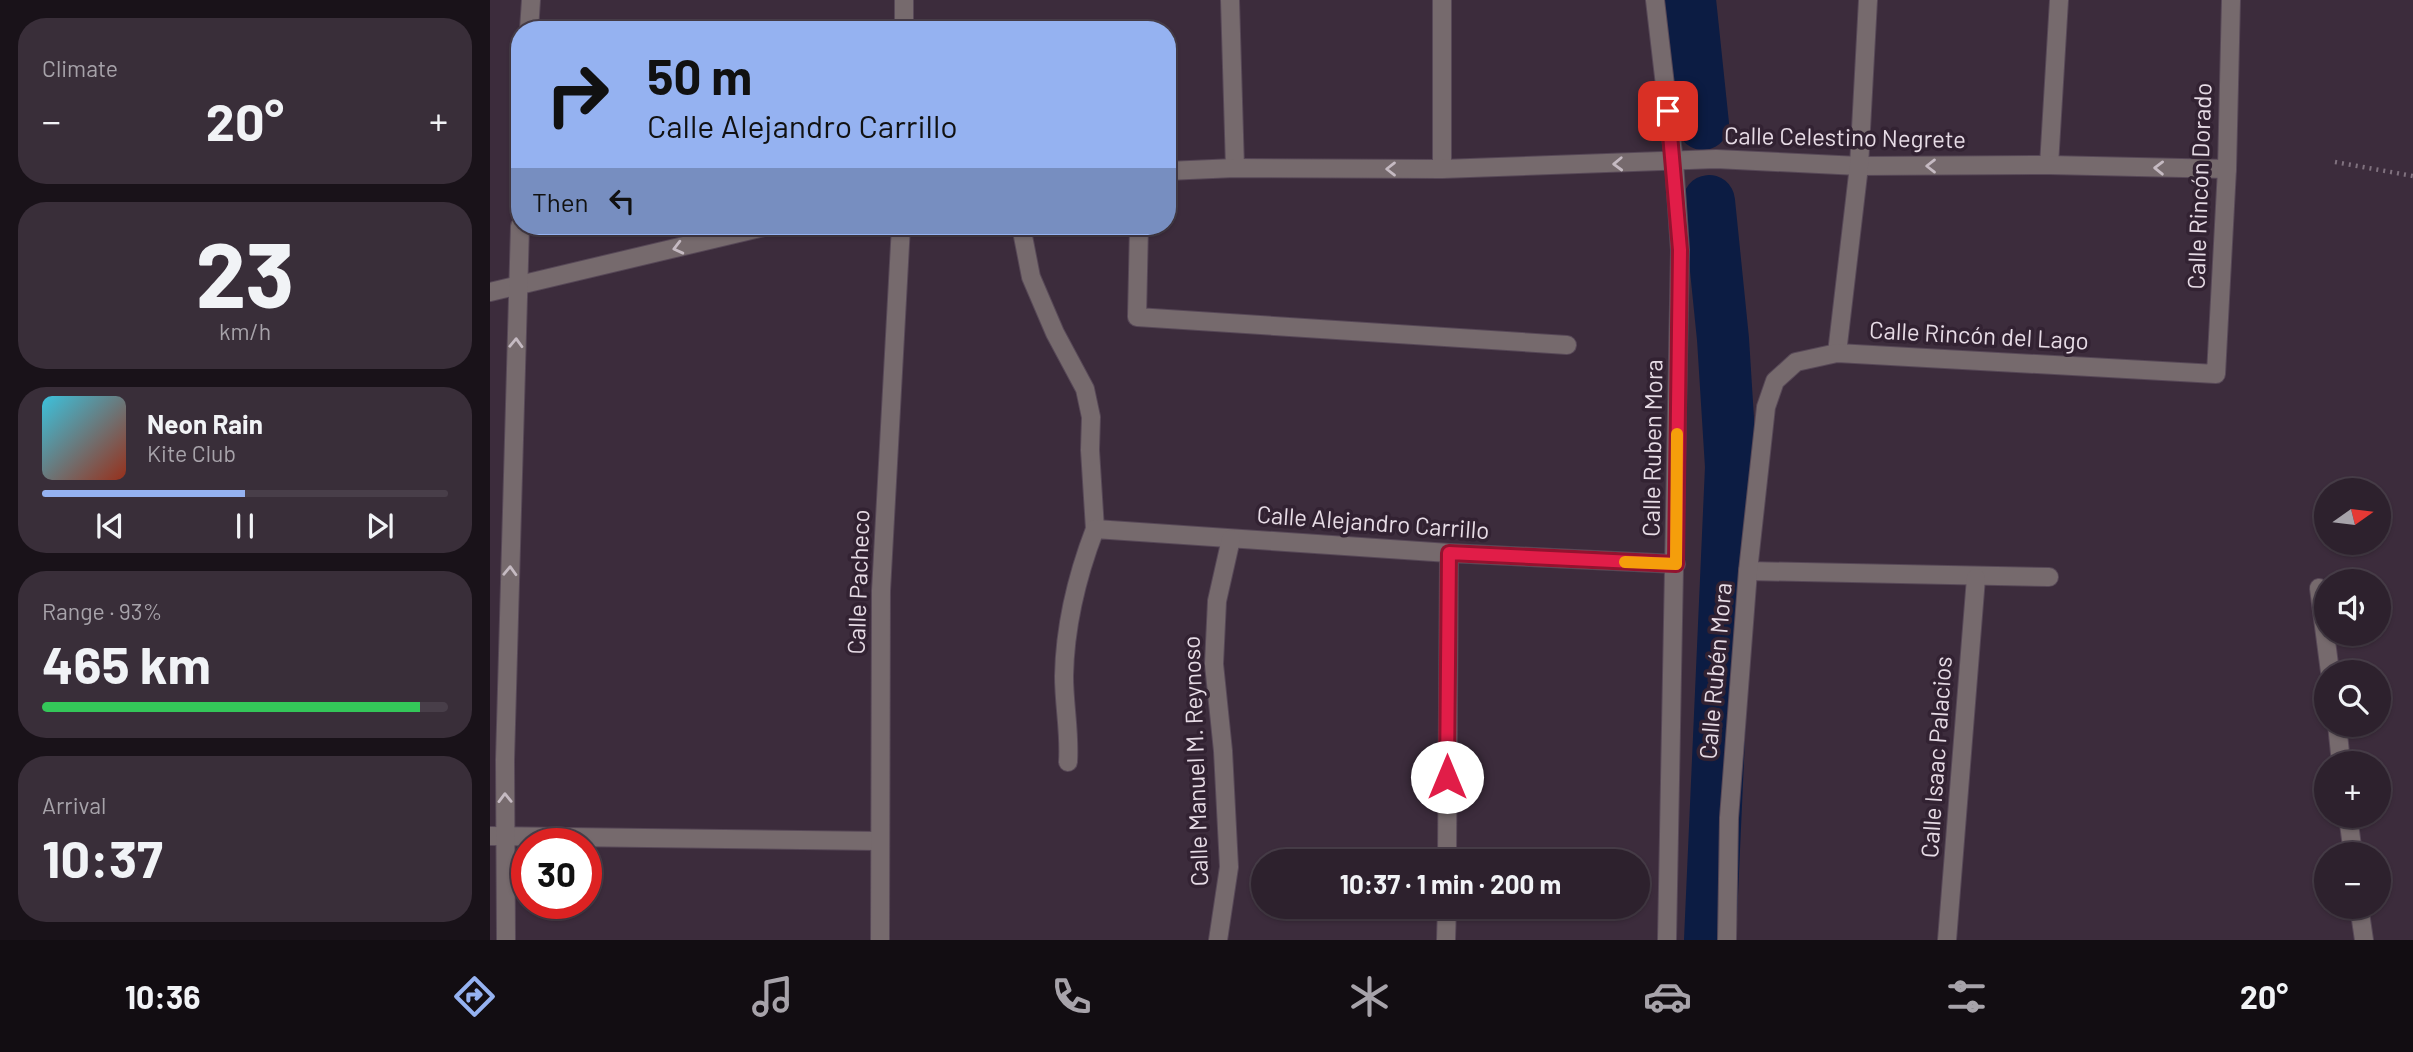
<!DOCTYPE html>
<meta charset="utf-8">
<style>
:root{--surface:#2d212d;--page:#392e39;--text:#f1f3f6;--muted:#a7a3aa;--line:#483e49;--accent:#95b2f1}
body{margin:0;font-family:Barlow,sans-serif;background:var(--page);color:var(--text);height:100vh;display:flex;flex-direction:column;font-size:26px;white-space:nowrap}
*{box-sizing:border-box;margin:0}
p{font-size:23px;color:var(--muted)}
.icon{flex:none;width:38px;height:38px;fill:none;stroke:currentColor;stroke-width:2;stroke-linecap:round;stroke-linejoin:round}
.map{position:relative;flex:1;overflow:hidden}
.drawer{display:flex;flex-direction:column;gap:18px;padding:18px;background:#191219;width:490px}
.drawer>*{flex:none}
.guide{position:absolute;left:21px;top:21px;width:665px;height:214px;border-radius:28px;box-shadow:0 2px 5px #0004,0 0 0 2px var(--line);background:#95b2f1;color:#111;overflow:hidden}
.needle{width:46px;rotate:76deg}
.controls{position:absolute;left:1824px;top:478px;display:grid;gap:14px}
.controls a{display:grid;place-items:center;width:77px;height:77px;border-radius:50%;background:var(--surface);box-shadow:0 2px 5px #0004,0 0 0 2px var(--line);font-size:35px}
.speed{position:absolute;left:21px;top:828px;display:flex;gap:14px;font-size:35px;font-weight:700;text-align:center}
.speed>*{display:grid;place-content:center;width:91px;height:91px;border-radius:50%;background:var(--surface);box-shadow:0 2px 5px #0004,0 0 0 2px var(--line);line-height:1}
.speed .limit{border:10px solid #d22;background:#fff;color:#111}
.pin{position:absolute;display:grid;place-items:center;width:60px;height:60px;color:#fff;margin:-30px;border-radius:14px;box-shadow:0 4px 10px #0006}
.me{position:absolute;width:77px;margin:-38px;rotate:0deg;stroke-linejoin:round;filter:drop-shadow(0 0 5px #0008)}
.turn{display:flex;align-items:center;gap:24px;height:147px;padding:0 21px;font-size:32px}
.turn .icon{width:91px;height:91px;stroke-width:2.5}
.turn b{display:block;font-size:49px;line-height:60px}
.then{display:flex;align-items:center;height:66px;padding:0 21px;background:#0003;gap:14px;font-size:26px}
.big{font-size:52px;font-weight:700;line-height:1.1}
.drawer .tile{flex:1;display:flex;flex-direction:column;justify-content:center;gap:10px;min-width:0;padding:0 24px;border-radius:28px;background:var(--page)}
.drawer .dial{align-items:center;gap:0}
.dial b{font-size:91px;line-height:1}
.song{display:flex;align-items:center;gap:21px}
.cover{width:84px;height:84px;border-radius:10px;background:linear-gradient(135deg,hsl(190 70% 55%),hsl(10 70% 35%))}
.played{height:7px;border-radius:4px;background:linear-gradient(90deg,var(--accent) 50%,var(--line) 50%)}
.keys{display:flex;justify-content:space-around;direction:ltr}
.heat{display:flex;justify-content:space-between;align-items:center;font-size:38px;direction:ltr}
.charge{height:10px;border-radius:5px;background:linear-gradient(90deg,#34c759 93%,var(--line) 0)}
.trip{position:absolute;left:761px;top:849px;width:399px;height:70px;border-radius:35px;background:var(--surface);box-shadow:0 2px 5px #0004,0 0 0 2px var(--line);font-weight:700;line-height:70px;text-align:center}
.tabs{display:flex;height:112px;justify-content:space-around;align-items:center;background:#120d12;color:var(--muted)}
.tabs .icon{width:49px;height:49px}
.tabs .on{color:var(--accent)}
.tabs b{font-size:32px;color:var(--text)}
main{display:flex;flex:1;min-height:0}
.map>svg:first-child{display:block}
</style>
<main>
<section class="drawer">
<div class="tile"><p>Climate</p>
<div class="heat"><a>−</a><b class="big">20°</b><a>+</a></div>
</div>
<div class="tile dial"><b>23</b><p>km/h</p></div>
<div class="tile">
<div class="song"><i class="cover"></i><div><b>Neon Rain</b><p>Kite Club</p></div></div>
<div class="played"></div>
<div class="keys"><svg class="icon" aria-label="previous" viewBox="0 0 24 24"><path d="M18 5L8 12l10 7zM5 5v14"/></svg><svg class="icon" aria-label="pause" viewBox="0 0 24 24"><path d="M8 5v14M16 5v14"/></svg><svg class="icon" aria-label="next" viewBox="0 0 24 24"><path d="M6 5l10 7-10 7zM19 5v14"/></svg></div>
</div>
<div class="tile"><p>Range · 93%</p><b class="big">465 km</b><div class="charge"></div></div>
<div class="tile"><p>Arrival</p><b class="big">10:37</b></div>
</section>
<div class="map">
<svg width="1923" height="940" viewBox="0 0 1923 940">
<rect width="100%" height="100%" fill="#3c2c3c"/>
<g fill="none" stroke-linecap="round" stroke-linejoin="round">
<g stroke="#0c1c43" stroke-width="52">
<polyline points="1200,0 1213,124"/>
<polyline points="1219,201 1233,339 1241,467 1220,940"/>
</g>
<g stroke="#574857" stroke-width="20">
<g id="minor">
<polyline points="740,0 745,168"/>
<polyline points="1165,0 1184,162 1190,250 1177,940"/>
<polyline points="39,30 41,0"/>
<polyline points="414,30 414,0"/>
<polyline points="1559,165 1569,0"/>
<polyline points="952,169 952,0"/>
<polyline points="677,171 745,168 952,169 1226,159 1369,166 1559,165 1737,169"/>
<polyline points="531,226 541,277 565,333 595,389 601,417 600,450 605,529"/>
<polyline points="649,226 647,317 1077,345"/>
<polyline points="0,292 278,226"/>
<polyline points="1347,353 1369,166 1378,0"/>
<polyline points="1258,571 1559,577"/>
<polyline points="1829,588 1840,672"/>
<polyline points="1847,724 1851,763"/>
<path d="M578,762C580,733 574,705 574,676C575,625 587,576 605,529L959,553L1186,564"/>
<polyline points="1858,816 1863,854"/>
<polyline points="0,836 390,841"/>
<polyline points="957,861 959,553"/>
<polyline points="1869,906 1874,940"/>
<polyline points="16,940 15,760 30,226"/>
<polyline points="390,940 391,591 411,226"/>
<polyline points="728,940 739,867 733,751 724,664 727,601 741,539"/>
<polyline points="956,940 957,906"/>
<polyline points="1237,940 1239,818 1258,571 1276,407 1285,381 1306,362 1347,353 1726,374 1737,169 1741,0"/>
<polyline points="1457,940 1486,578"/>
</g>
</g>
<polyline stroke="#80727f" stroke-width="4.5" stroke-dasharray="2 5" stroke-linecap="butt" points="1845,162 1923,176"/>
<use href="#minor" stroke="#766a6d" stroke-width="18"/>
</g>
<defs><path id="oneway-chevron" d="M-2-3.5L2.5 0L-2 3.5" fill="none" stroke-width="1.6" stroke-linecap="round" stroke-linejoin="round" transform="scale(1.75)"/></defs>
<g stroke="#c5bac2">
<use href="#oneway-chevron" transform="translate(1128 164) rotate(178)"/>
<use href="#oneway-chevron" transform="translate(1441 166) rotate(180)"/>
<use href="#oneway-chevron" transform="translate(1669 168) rotate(-179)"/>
<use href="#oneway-chevron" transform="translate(901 169) rotate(-180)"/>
<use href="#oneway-chevron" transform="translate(188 248) rotate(166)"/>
<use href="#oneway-chevron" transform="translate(26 343) rotate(-88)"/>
<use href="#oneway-chevron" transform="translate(20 571) rotate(-88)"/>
<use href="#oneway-chevron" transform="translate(15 798) rotate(-91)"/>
</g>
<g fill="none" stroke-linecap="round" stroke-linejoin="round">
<g stroke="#92132f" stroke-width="18">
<polyline id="route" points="957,777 959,553 1186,564 1190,250 1178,111"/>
</g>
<use href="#route" stroke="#e11d48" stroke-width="12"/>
<polyline stroke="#f59e0b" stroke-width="12" points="1135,562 1186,564 1187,434"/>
</g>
<g text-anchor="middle" stroke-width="7" stroke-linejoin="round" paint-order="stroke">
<g font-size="24" fill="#e7dce6" stroke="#322232">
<text transform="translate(1355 138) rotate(1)" y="8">Calle Celestino Negrete</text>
<text transform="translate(1710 186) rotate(-88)" y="8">Calle Rincón Dorado</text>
<text transform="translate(1489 336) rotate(3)" y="8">Calle Rincón del Lago</text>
<text transform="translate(1163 448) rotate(-89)" y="8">Calle Ruben Mora</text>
<text transform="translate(883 523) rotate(4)" y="8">Calle Alejandro Carrillo</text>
<text transform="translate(369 582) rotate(-88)" y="8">Calle Pacheco</text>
<text transform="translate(1226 671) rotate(-85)" y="8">Calle Rubén Mora</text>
<text transform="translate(1447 757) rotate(-86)" y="8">Calle Isaac Palacios</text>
<text transform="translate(706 761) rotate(-92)" y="8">Calle Manuel M. Reynoso</text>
</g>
</g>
</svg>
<div class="controls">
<a><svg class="needle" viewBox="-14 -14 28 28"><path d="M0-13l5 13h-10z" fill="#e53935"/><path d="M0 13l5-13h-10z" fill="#a7a3aa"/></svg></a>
<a><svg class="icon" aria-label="sound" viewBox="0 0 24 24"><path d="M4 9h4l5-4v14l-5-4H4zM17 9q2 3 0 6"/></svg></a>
<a><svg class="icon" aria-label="search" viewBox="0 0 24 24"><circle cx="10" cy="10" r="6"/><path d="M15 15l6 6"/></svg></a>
<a>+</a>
<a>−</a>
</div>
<div class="speed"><div class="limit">30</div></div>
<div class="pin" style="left:1178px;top:111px;background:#d93025"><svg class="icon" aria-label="arrive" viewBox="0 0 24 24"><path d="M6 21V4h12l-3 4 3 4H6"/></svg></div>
<svg class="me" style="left:957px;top:777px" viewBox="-20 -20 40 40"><circle r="19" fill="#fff"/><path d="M0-13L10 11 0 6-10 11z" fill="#e11d48"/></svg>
<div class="trip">10:37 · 1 min · 200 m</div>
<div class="guide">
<div class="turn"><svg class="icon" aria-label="right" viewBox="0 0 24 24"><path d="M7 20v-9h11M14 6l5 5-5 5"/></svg><div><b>50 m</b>Calle Alejandro Carrillo</div></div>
<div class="then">Then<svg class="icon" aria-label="left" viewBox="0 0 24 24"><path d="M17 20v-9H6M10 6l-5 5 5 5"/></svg></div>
</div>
</div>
</main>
<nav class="tabs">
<b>10:36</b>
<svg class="icon on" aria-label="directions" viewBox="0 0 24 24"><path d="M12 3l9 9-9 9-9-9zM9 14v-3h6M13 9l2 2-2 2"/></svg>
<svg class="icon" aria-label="music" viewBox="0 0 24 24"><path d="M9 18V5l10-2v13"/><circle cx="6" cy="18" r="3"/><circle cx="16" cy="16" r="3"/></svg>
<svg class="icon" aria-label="phone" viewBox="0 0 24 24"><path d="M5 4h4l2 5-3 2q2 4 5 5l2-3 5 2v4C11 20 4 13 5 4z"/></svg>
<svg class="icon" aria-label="climate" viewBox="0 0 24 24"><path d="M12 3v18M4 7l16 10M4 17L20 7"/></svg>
<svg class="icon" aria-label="car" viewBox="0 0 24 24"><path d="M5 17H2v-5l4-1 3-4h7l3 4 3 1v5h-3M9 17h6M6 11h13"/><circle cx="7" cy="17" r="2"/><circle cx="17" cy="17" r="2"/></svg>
<svg class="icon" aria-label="filters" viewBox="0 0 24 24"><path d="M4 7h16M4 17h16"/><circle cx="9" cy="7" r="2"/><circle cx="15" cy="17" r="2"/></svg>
<b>20°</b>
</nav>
